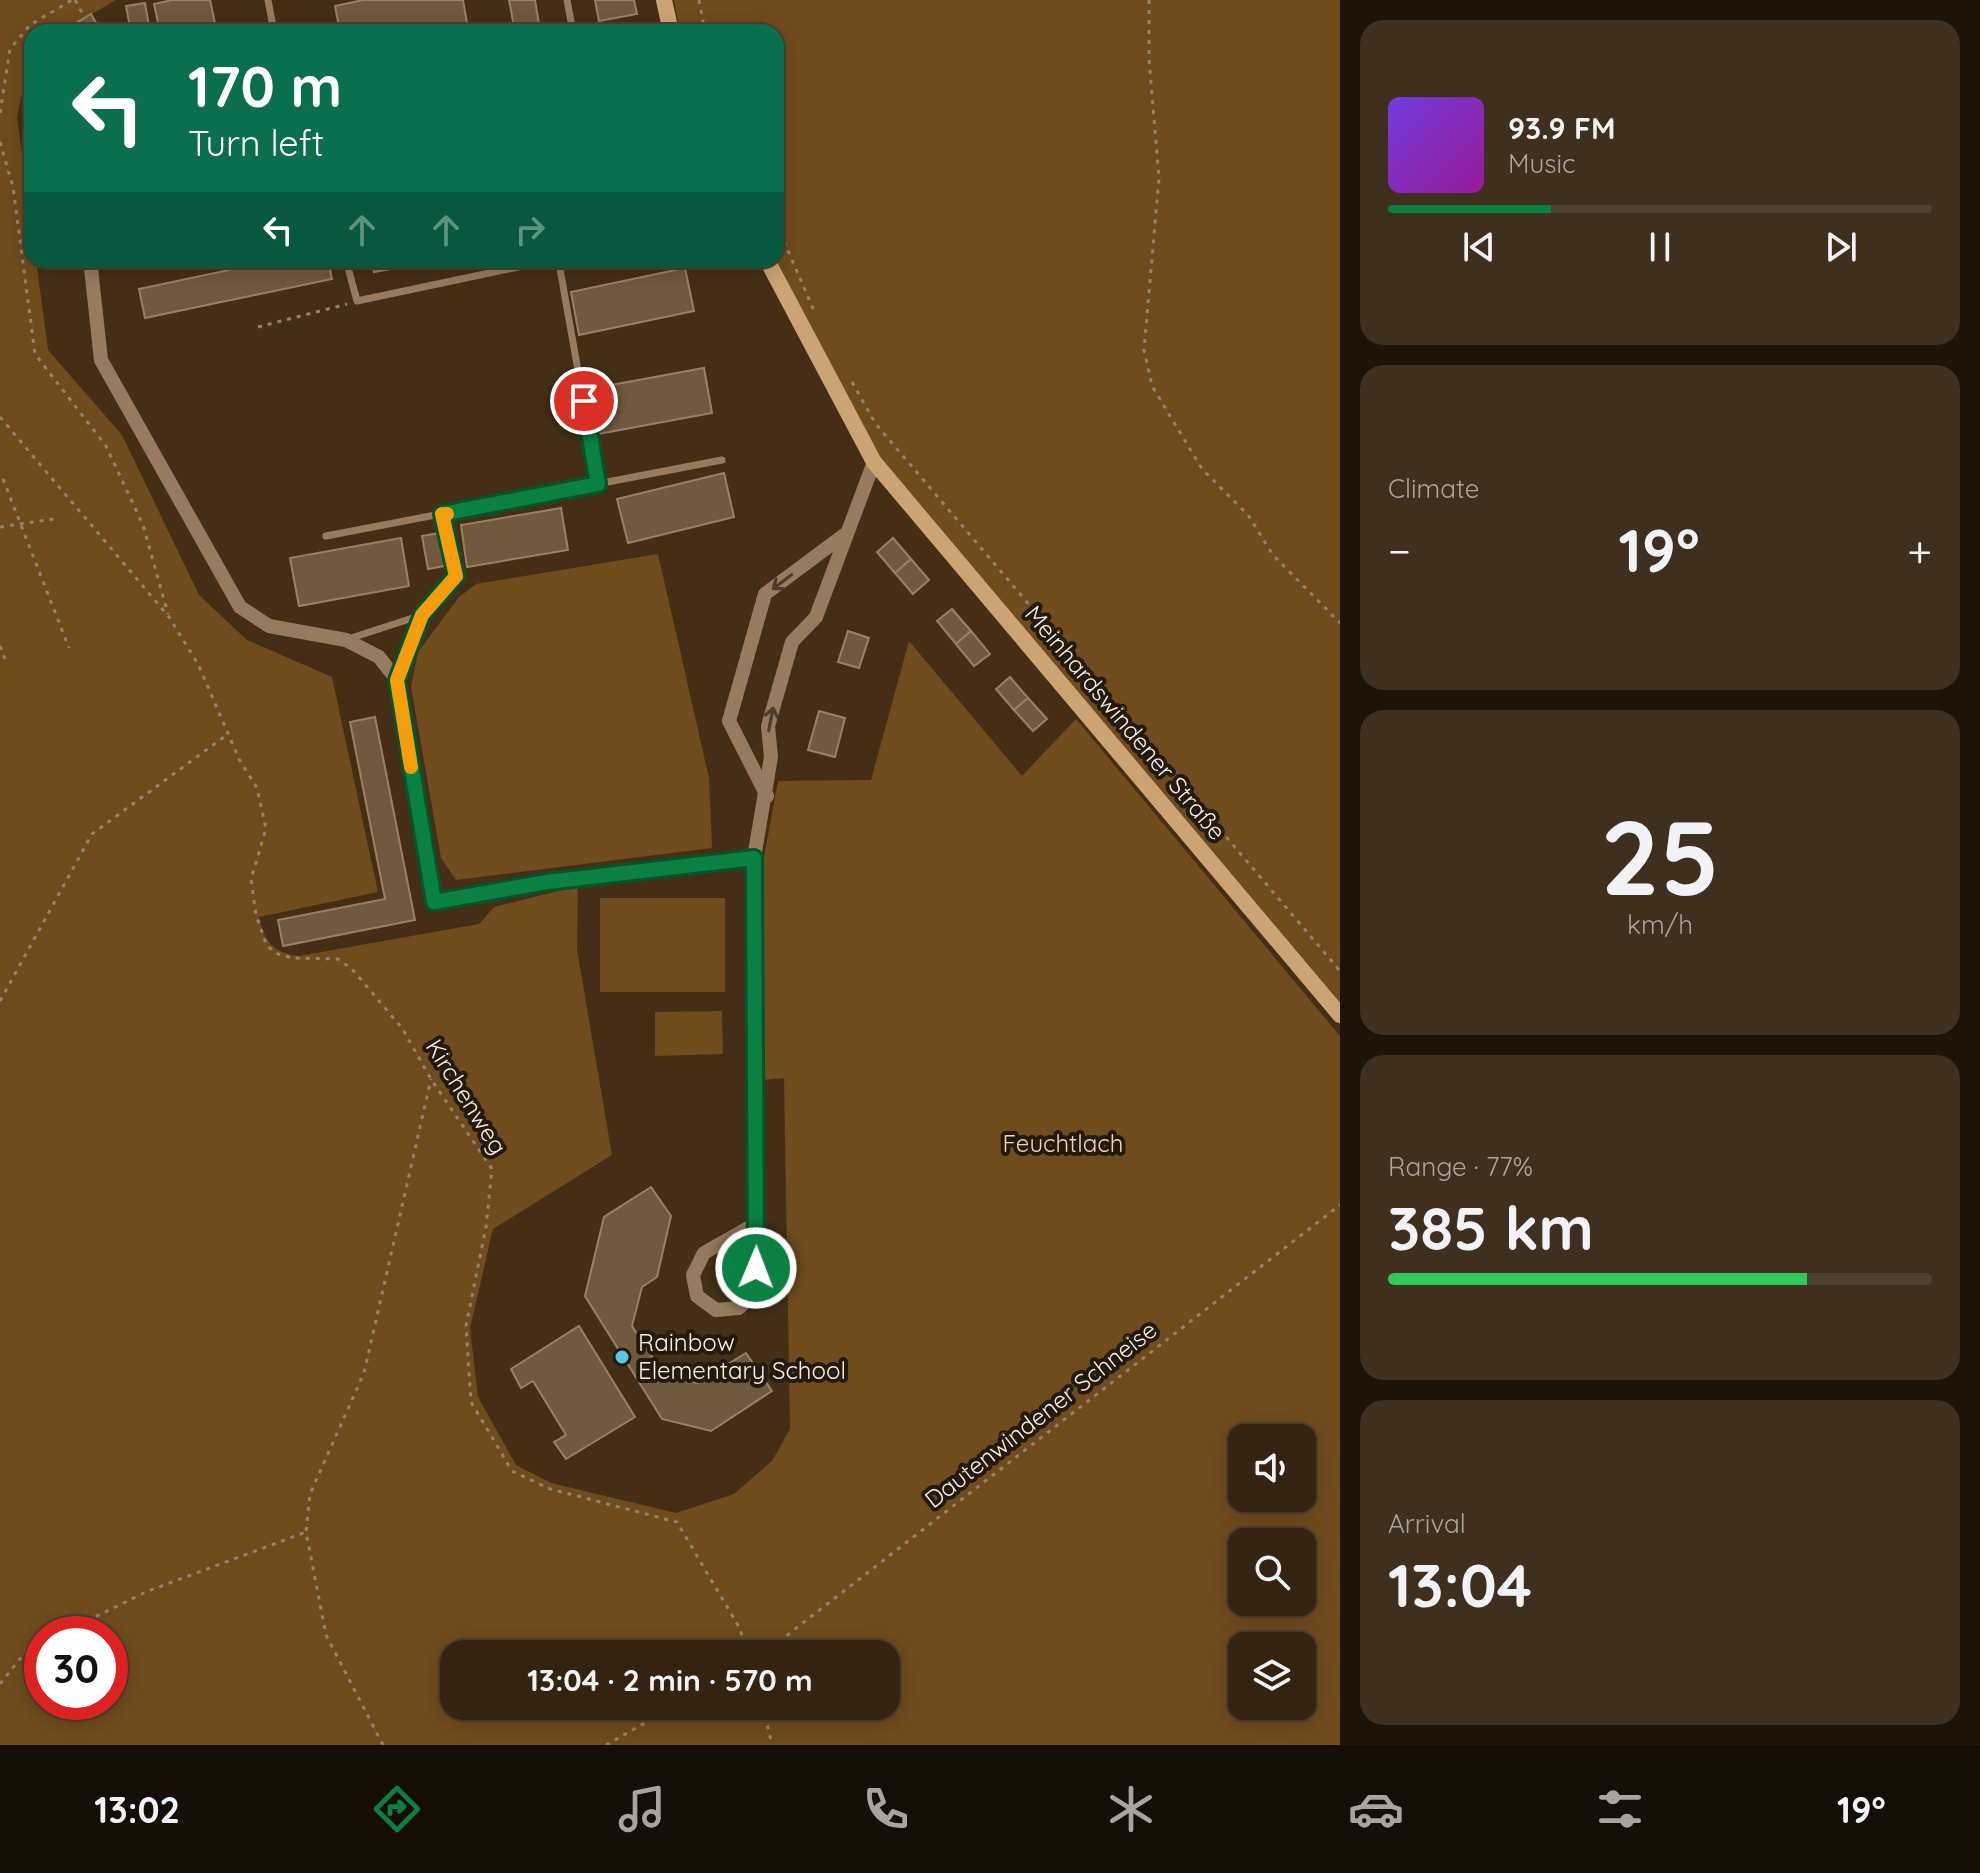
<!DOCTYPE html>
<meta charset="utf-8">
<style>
:root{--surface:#332310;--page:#3e2f1e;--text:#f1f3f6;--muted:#a9a49f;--line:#4e4030;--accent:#0b8043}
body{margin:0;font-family:Quicksand,sans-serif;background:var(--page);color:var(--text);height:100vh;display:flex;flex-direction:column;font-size:30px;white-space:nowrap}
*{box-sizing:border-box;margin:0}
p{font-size:26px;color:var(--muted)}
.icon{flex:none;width:44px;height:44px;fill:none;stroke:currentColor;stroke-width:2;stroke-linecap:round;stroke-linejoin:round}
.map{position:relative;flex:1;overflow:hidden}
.side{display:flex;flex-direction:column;gap:20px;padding:20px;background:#1c1309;width:640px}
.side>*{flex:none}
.banner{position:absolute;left:24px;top:24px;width:760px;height:244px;border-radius:24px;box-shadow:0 4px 20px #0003,0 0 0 2px var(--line);background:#0b6e4f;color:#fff;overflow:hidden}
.tools{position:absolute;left:1228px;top:1424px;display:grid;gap:16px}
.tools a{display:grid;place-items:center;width:88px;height:88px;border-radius:16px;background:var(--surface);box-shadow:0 4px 20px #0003,0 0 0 2px var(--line);font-size:40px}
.speed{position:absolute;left:24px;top:1616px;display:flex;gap:16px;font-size:40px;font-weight:700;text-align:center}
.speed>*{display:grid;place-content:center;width:104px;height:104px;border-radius:50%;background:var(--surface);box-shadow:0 4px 20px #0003,0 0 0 2px var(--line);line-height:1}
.speed .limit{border:12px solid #d22;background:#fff;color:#111}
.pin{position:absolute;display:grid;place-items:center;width:68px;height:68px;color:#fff;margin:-34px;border:4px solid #fff;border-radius:50%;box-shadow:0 2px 8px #0007}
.me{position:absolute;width:88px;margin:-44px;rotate:1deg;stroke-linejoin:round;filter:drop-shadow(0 0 6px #0008)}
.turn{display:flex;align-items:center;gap:28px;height:168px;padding:0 32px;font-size:36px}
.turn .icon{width:104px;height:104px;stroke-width:2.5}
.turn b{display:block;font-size:56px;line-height:68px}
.lanes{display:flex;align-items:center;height:76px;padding:0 32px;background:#0003;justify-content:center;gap:40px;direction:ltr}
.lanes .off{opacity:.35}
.big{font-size:60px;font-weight:800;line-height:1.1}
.side .card{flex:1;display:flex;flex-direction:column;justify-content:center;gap:12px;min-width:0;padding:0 28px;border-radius:24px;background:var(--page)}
.side .dial{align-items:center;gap:0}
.dial b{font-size:104px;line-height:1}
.song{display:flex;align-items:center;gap:24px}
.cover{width:96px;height:96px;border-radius:12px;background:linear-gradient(135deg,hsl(260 70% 55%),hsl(300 70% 35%))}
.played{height:8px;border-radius:4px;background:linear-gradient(90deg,var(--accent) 30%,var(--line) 30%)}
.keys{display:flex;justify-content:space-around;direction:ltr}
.heat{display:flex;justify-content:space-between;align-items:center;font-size:44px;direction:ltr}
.charge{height:12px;border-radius:6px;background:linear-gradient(90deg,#34c759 77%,var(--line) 0)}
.trip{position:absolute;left:440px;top:1640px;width:460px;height:80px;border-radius:24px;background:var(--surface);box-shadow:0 4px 20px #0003,0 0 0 2px var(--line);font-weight:800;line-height:80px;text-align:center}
.tab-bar{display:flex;height:128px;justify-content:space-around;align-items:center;background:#140e06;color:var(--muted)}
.tab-bar .icon{width:56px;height:56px}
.tab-bar .current{color:var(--accent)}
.tab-bar b{font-size:36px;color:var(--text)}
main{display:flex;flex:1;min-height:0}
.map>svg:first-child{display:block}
</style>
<main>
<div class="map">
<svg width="1340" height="1745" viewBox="0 0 1340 1745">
<rect width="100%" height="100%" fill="#442f16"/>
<g fill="#6f4b1d" fill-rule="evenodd">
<path d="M0,0H116L61,32H32V48L17,117L32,229V260H36L48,350L122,435L199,595L247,640L332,677L378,892L259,917C264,941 273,953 299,956L479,924L494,907L578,886L577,950L612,1155L493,1229L470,1328L478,1397L516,1465L551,1483L676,1513L734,1494L772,1461L790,1429L784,1078L762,1080V868L778,781L871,780L909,641L1022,776L1076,719L1340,1036V1745H0ZM1242,1438H1302V1498H1242ZM1242,1542H1302V1602H1242ZM42,1634H110V1702H42ZM1242,1646H1302V1706H1242ZM454,1654H886V1706H454Z"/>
<polygon points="674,0 1340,0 1340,1002 877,455 776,260 776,32 680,32"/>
<polygon points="658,554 709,778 712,848 456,880 441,858 411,687 418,652 459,597 476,584"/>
<rect x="600" y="898" width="125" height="94"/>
<polygon points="722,1011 723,1054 655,1056 655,1012"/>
</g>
<g fill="#70593e" stroke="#998065" stroke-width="2">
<polygon points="172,0 210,0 217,32 160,32 154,4"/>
<polygon points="363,0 463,0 467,23 429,32 340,32 335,6"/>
<polygon points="509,0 535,0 540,30 515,32"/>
<polygon points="595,0 634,0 637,14 599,21"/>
<polygon points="145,3 150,32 131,32 126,6"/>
<polygon points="91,14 98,26 88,32 82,32 76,23"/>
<polygon points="276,260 328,260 332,279 145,318 139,289"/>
<polygon points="371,260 439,260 374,272"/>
<polygon points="685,268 694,311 579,335 571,292"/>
<polygon points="704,368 712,413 598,434 589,389"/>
<polygon points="724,473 734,517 628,543 617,499"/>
<polygon points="561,508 568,550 467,567 461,525"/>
<polygon points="439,533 445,566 428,569 422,536"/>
<polygon points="401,538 409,586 299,606 290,558"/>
<polygon points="893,538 911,559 895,573 877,552"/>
<polygon points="911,559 929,580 913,594 895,573"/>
<polygon points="952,609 971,631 956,644 937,621"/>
<polygon points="848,631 869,638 859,668 838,662"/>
<polygon points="971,631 990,654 974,666 956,644"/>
<polygon points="1010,677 1028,698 1014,710 996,689"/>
<polygon points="1028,698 1047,719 1033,731 1014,710"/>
<polygon points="819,711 845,718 835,757 808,750"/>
<polygon points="375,717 415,920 283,946 278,920 385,899 350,722"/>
<polygon points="651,1187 671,1216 657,1277 642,1287 632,1326 664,1375 697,1383 746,1353 772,1391 711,1431 662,1419 585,1296 604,1217"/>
<polygon points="579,1326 635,1417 566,1459 554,1442 566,1435 533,1381 521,1388 511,1369"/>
</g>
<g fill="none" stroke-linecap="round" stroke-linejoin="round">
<g stroke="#94826d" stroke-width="3" stroke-dasharray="4 6" stroke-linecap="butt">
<polyline points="75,0 85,18"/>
<polyline points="699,0 705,32"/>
<polyline points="1149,0 1149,59 1159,178 1144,350 1152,386 1202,469 1248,515 1273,555 1340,623"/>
<polyline points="0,113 10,49 30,25 72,0"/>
<polyline points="0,142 13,187 35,354 106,446 143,525 168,614"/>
<polyline points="776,223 814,311"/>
<polyline points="258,327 347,304"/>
<polyline points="852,382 875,423 1340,971"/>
<polyline points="0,417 169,617 198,664 239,759 257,788 266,829 251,879 256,915 267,946 278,954 292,958 338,959 351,968 402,1028 431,1079 492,1169 486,1227 466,1326 471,1402 512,1471 550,1489 677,1522 739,1627 749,1654"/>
<polyline points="3,479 69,648"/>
<polyline points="0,527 54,519"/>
<polyline points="0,646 7,664"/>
<polyline points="0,1001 92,834 228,734"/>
<polyline points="60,1634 148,1591 306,1532"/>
<polyline points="763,1654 1340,1205"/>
<polyline points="0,1684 27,1650 42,1643"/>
<polyline points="763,1706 772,1745"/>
<polyline points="383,1745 326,1635 306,1532 310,1494 364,1373 431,1079"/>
<polyline points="606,1745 675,1706"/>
</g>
<g stroke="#967b5e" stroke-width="7">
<polyline points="268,0 274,32"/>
<polyline points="567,0 573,32"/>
<polyline points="89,260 91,268 126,260"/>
<polyline points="346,260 357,301 518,267 572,260"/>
<polyline points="559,263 598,484"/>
<polyline points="326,536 722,460"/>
<polyline points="348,639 422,615"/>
<polyline points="398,678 422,615 456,576 442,514"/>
</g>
<g stroke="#967b5e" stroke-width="14">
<polyline points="91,268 101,360 240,607 269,626 346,640 379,657 397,680 434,902 547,882 754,858 771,757 768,726 792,642 816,617 874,462"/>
<polyline points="767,796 729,721 765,594 844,535"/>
<polyline points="754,858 756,1290 739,1308 716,1310 697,1296 693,1275 704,1253 757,1223"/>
</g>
<g stroke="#cda373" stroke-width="16">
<polyline points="664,0 671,32"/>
<polyline points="767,260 874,462 1340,1015"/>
</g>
</g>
<defs><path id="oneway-shaft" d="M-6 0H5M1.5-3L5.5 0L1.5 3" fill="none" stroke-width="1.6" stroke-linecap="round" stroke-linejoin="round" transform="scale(2)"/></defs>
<g stroke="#4b3c2b">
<use href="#oneway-shaft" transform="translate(782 582) rotate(143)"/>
<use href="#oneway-shaft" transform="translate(771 719) rotate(-79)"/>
</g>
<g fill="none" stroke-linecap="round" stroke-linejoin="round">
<g stroke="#07532c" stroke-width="20">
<polyline id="route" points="584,401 598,484 442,514 456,576 422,615 397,680 434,902 547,882 754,858 756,1268"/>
</g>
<use href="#route" stroke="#0b8043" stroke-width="14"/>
<polyline stroke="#f59e0b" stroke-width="14" points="411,767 397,680 422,615 456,576 442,514 447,514"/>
</g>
<circle fill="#5bc7e7" stroke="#231a0f" stroke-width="3" cx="622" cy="1357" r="8"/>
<g text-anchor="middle" stroke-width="8" stroke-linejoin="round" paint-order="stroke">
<g font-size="24" fill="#fceedf" stroke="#231a0f">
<text transform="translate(1125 723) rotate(50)" y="8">Meinhardswindener Straße</text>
<text transform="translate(466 1097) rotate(58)" y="8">Kirchenweg</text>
<text transform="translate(1041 1415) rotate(-38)" y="8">Dautenwindener Schneise</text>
</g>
<g font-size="24" fill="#f4d4b0" stroke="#231a0f">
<text x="1063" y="1152">Feuchtlach</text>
</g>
<g font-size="24" fill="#fceedf" stroke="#231a0f" text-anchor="start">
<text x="638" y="1351">Rainbow<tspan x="638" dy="28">Elementary School</tspan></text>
</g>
</g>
</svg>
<div class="tools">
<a><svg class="icon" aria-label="sound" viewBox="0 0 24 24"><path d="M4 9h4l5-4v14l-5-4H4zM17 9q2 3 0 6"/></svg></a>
<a><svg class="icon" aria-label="search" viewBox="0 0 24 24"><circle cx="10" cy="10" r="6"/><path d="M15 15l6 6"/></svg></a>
<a><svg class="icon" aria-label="layers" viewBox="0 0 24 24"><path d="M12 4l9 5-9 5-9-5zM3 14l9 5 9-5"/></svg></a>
</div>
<div class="speed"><div class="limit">30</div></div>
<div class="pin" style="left:584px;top:401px;background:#d93025"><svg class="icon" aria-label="arrive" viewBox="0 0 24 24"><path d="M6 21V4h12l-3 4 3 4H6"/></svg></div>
<svg class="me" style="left:756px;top:1268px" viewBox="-20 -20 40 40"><circle r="17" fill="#0b8043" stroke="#fff" stroke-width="3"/><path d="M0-11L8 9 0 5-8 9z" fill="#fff"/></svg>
<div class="trip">13:04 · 2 min · 570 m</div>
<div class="banner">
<div class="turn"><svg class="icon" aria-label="left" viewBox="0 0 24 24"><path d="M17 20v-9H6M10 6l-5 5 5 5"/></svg><div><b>170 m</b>Turn left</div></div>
<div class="lanes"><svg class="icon" aria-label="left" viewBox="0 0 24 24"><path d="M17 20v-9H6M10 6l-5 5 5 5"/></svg><svg class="icon off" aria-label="ahead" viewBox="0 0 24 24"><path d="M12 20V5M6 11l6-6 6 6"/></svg><svg class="icon off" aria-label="ahead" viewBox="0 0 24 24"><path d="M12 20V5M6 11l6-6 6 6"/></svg><svg class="icon off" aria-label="right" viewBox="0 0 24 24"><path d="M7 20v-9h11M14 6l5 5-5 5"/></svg></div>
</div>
</div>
<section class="side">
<div class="card">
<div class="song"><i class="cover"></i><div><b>93.9 FM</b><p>Music</p></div></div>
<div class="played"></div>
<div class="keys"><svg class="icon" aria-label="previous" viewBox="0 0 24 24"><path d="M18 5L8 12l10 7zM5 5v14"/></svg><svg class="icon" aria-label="pause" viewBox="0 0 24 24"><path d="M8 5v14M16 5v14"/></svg><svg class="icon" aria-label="next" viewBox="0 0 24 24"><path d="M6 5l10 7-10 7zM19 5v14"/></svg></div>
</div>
<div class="card"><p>Climate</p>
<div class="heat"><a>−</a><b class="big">19°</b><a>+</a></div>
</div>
<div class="card dial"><b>25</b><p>km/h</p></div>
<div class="card"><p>Range · 77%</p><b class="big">385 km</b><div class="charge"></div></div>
<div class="card"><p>Arrival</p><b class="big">13:04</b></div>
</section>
</main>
<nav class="tab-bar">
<b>13:02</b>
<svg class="icon current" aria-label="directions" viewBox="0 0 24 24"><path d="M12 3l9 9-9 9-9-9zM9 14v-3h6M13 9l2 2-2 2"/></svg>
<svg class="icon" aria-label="music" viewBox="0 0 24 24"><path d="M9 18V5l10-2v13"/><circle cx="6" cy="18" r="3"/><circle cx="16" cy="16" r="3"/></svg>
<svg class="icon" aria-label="phone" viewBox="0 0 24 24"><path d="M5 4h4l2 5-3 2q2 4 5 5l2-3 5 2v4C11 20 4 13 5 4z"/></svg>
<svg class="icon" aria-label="climate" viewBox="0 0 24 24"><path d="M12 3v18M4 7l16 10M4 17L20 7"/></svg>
<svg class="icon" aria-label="car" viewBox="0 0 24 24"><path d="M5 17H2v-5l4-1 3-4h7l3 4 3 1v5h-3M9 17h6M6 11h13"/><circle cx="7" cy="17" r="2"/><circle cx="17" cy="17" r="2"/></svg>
<svg class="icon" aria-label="filters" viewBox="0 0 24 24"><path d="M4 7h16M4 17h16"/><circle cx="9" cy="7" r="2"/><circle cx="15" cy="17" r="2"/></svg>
<b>19°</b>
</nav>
